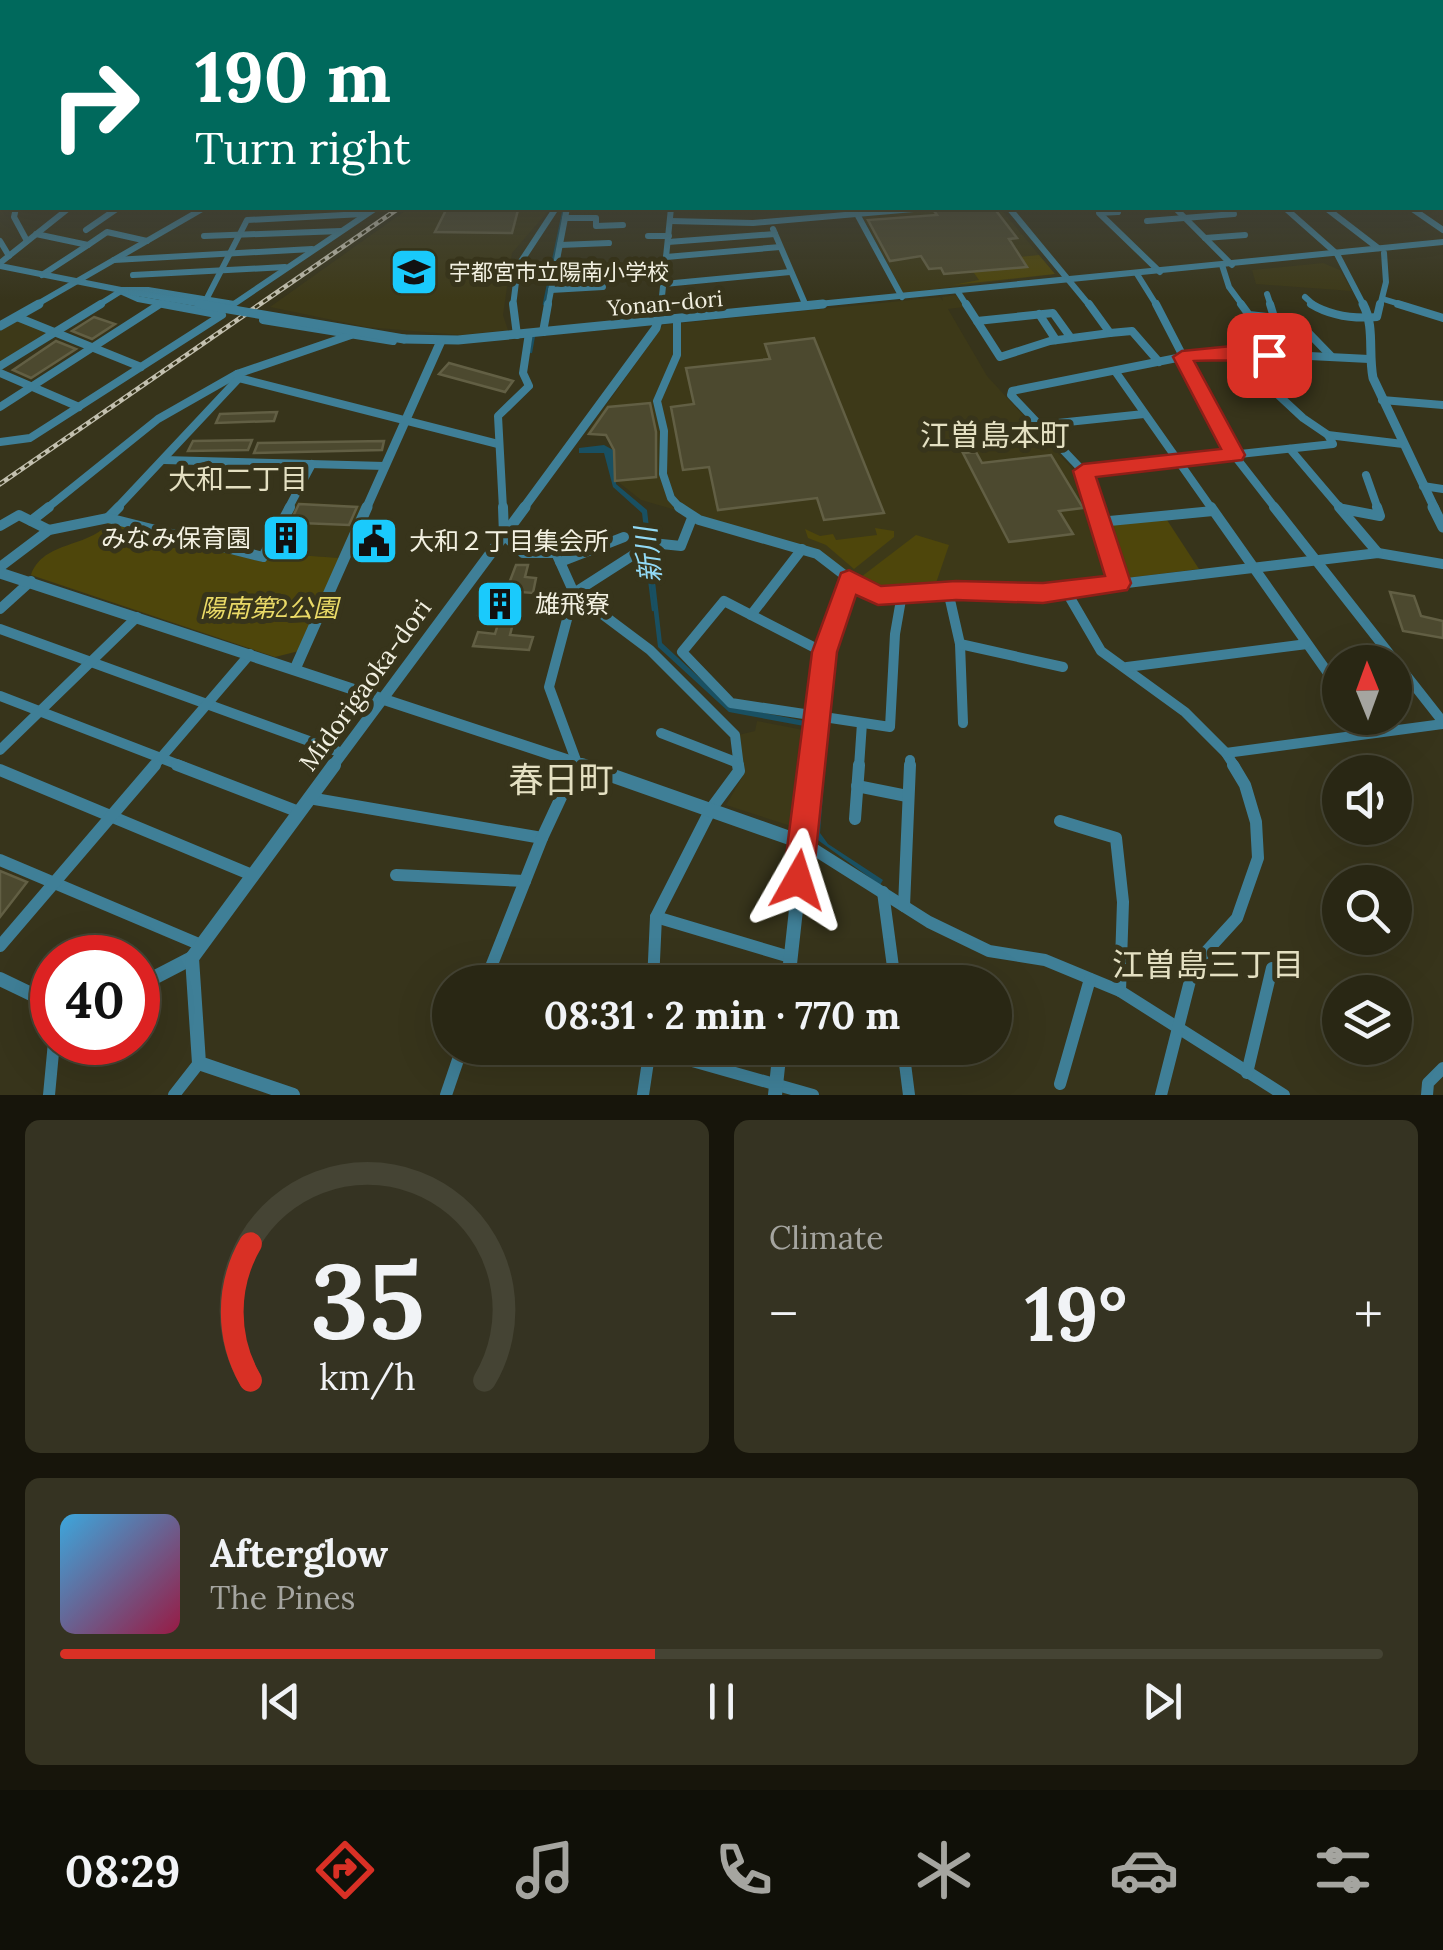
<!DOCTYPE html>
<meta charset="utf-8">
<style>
:root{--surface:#292714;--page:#353322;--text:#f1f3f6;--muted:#a5a5a0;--line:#454434;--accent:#d93025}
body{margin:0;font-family:Lora,"Noto Sans JP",serif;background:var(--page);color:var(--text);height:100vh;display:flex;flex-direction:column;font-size:38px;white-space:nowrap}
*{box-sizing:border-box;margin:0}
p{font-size:32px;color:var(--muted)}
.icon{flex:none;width:55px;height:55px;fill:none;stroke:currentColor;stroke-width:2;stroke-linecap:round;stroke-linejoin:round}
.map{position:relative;height:1095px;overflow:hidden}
.side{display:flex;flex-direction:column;gap:25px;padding:25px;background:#17150b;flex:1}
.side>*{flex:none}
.hud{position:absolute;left:0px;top:0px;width:1445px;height:210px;box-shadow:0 10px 40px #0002,0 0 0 2px var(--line);background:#00695c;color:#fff;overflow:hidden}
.needle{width:65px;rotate:359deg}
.controls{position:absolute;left:1322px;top:645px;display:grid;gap:20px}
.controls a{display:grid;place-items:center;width:90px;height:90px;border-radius:50%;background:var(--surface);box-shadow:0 10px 40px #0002,0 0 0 2px var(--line);font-size:50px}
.speed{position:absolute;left:30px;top:935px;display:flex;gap:20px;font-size:50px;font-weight:700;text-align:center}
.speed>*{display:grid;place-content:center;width:130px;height:130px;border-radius:50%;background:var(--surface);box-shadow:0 10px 40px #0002,0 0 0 2px var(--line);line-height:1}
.speed .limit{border:15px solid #d22;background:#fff;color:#111}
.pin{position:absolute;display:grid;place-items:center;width:85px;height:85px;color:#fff;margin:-42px;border-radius:20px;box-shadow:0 5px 15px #0006}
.me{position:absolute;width:110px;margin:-55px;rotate:6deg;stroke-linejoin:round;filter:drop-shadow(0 0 8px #0008)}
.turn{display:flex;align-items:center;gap:35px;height:210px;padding:0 30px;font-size:45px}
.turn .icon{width:130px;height:130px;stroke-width:2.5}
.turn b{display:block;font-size:70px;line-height:85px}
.big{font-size:75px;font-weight:700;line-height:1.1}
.side .card{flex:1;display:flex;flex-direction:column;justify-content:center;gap:15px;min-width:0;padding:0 35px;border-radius:15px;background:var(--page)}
.side .dial{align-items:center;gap:0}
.dial svg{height:260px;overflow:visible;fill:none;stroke:var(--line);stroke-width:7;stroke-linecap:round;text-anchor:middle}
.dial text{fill:var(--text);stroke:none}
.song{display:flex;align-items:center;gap:30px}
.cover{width:120px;height:120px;border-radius:15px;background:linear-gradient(135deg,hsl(200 70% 55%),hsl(340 70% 35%))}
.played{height:10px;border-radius:5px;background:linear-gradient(90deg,var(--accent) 45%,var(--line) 45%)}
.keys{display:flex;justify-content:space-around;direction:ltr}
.heat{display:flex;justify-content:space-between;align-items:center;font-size:55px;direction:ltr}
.side .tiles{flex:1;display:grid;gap:25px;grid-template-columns:1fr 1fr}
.card:last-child{grid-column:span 2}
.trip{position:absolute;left:432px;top:965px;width:580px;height:100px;border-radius:50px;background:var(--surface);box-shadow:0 10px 40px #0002,0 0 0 2px var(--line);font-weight:700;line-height:100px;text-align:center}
.tabs{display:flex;height:160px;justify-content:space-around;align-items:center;background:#101008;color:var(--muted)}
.tabs .icon{width:70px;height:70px}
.tabs .selected{color:var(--accent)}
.tabs b{font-size:45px;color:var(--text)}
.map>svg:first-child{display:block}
</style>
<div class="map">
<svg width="1443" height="1095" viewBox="0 0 1443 1095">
<rect width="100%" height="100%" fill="#37341b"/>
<g fill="#3d3918">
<polygon points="409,208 551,208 512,253 503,315 508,330 460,335 366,327 270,307"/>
<polygon points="928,208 1000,208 1055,274 903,293 862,215"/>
<polygon points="1323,263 1340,270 1352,291 1256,284 1252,270"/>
<polygon points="956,295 964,307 948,309 987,376 1081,478 1111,576 1107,579 1045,589 884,593 869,588 819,551 641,500 617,481 612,449 606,435 586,434 663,325 940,297 943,301 942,297"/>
<polygon points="19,319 49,331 0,363 0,331"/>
<polygon points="294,502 362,506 340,558 268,553"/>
<polygon points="757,721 804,730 794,827 726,805 743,776 738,735 755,731"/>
</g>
<g fill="#4e460b">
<polygon points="1039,255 1055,274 953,285 979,280 974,273 961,273 1026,267 1019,257"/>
<polygon points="1167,520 1199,569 1127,578 1107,529 1111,525"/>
<path d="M109,522L263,562L268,553L340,558L299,651L275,657L31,575C43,540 91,548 109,522Z"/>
<polygon points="875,528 894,531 894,537 854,569 826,545 808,538 805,529 820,536 833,534 836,540 877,535"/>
<polygon points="916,535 949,545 935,586 884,593 861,582 861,577"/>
</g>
<g fill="#195062">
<polygon points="604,445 615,451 616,484 647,510 662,643 730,706 805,721 804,726 729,712 658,647 642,513 613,487 604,453 579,453 579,448"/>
<polygon points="821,742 827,743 820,833 828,844 883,880 880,885 815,838 812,825"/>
</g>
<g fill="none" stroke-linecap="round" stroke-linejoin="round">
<g stroke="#195062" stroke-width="2.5">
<polyline points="544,304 564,208"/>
<polyline points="531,352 534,335"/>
<polyline points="649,578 653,610"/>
</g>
</g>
<g fill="#4c492f" stroke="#625f44" stroke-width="2.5">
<polygon points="447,208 515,208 518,210 512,233 435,232"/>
<polygon points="932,208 994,208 1017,238 1009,239 1027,267 944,274 941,268 929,269 921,256 890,261 868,220 937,215"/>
<polygon points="94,317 115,324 92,339 72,331"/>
<polygon points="814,338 884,513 824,520 817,498 718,510 709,467 683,470 671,407 694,404 686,368 770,359 765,344"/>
<polygon points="56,341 76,349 31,378 13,370"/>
<polygon points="449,363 513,381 505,392 439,374"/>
<polygon points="650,403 656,432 656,477 615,481 614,450 606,435 589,434 608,407"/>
<polygon points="277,412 274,421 216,423 220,414"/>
<polygon points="252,440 248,450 188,451 193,441"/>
<polygon points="384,441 382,450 254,453 258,443"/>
<polygon points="976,452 982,463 1051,455 1083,508 1059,511 1073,534 1009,542 963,453"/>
<polygon points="299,504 357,507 349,525 301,523 287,552 276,551"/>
<polygon points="516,565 528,565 525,577 536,578 533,593 521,592 510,635 533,637 529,650 473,646 478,632 495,634 500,617 478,615 489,585 508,586"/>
<polygon points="1390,592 1414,596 1421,616 1443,621 1443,638 1403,631"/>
<polygon points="0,871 27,882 0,917"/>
</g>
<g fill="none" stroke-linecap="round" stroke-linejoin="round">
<g stroke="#3f7f97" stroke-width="6">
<polyline points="16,208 14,217 27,241"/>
<polyline points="1009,208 1090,306"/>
<polyline points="1175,208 1232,265"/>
<polyline points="1285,208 1337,254"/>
<polyline points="1326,208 1378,248"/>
<polyline points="1411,208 1443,230"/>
<polyline points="1118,212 1099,213 1160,272"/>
<polyline points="857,214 902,297"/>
<polyline points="565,218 596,218 596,226 623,225"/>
<polyline points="670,221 753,223 925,208"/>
<polyline points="1147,221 1234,214"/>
<polyline points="773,229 806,306"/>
<polyline points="86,230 118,208"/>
<polyline points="36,234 88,245 107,232 147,241"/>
<polyline points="204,236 341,231"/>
<polyline points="648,236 669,236"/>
<polyline points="1205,238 1245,235"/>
<polyline points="0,241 9,256"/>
<polyline points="668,242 775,234"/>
<polyline points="560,245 609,243"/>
<polyline points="666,257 780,247"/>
<polyline points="114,260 312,249"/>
<polyline points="0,263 69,208"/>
<polyline points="1222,265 1229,287 1243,306"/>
<polyline points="555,266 602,264"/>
<polyline points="628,273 665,273"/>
<polyline points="1137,274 1157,306"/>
<polyline points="42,275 88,245"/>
<polyline points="133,275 285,267"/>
<polyline points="664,284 790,272"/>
<polyline points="551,290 603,287"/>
<polyline points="958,292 967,306"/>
<polyline points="1267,294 1271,306"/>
<polyline points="1305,297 1315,306"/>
<polyline points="1383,299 1406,306"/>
<polyline points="206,300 247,220 363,214"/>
<polyline points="97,306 121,291"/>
<polyline points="156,306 161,303"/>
<polyline points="176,306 138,299 118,290 148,290 234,304 376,208"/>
<polyline points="513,306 518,266 556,208"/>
<polyline points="548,306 567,208"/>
<polyline points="1380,306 1386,282 1384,253"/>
</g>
<g stroke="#3f7f97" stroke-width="8">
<polyline points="513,304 517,335"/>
<polyline points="966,304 1000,357 1050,341 1110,333 1089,304"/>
<polyline points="1156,304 1234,455 1276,509"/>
<polyline points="1241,304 1249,315 1296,320 1331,356"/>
<polyline points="1270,304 1274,317"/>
<path d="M1311,304C1331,316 1354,319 1377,317L1380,304"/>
<polyline points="1398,304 1443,318"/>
<polyline points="1039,314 1056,340"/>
<polyline points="17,317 141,367"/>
<polyline points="263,320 393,341"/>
<polyline points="677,320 677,355 657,401 664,431 663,474 671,498 681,509"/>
<polyline points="977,321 1053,313 1071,338"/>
<polyline points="543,332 548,304"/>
<polyline points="1110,333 1132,331 1159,362"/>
<polyline points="0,366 101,304"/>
<polyline points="1115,371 1212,509"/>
<polyline points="0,373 79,407"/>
<polyline points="239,378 498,444"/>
<polyline points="1382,400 1443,405"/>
<polyline points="0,407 160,304"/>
<polyline points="1039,425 1144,414"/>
<polyline points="1328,435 1403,444"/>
<polyline points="0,442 30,438 222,315 163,304"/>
<polyline points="1290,449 1341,509"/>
<polyline points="164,460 385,466"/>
<polyline points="1083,471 1333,444 1328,435 1303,418 1233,353"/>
<polyline points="1366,475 1378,509"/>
<polyline points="1423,486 1443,489"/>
<polyline points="46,509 158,419 237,374"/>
<polyline points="116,509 239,378 237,374 351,335"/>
<polyline points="288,509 312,464"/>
<polyline points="503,509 498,416 529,386 523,373 529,333"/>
<polyline points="1095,509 1083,471 1011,395 1012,391 1182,357 1232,352 1369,359"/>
</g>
<g stroke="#3f7f97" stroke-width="10">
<polyline points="503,507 504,535 523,553 556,553 574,593 650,650 735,735 739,767"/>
<polyline points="679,507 699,520 817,554 869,594 878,596 956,590 1043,593 1378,553 1443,564"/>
<polyline points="1094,507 1119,583"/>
<polyline points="1211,507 1340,690"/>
<polyline points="1274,507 1443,722"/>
<polyline points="1339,507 1378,553"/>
<polyline points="1343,509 1380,516 1377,507"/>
<polyline points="108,518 119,507"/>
<polyline points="31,521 49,507"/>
<polyline points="1099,522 1213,511"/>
<polyline points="0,526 19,515 49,530"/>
<polyline points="560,562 624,537"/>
<polyline points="0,567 49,530 108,518 263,557 290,507"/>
<polyline points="948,591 960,644 963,723"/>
<polyline points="1066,591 1101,651 1185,712 1226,753 1235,767"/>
<polyline points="0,609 31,581"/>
<polyline points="751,615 802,549"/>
<polyline points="0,629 342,753"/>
<polyline points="960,644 1063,667"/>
<polyline points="825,653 724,601 682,652 731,703 890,727 895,634 902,594"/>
<polyline points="1127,667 1307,644"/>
<polyline points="0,696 184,767"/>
<polyline points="1360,718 1370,732"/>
<polyline points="661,733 738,763"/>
<polyline points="0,750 137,617"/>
<polyline points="1226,753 1443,724"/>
<polyline points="153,767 250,654"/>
<polyline points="575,767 577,763 549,687 574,593 652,543 681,546 692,518"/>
<polyline points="859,767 862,723"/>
<polyline points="910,767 910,760"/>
</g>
<g stroke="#3f7f97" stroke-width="12">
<polyline points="177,765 299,812"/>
<polyline points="0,770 252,875"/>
<polyline points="857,786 907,796"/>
<polyline points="309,798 542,838"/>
<polyline points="855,819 859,765"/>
<polyline points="1060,821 1116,838 1123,902 1120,991"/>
<polyline points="804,843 929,922 989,951 1045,960 1120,991 1284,1095"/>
<polyline points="0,860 201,945"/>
<polyline points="396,875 525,881"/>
<polyline points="883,892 895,982"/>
<polyline points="904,906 910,765"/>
<polyline points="656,917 790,957"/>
<polyline points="0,946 155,765"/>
<polyline points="485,982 542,838 576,765"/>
<polyline points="653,982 656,917 711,809 739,771 738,765"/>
<polyline points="903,1048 909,1095"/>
<polyline points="650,1049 813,1095"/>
<polyline points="1247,1073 1272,968"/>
<polyline points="1060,1084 1090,979"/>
<polyline points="49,1095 54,1042"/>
<polyline points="174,1095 199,1063"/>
<polyline points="446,1095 462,1048"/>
<polyline points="643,1095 650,1048"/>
<polyline points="1161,1095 1194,965 1237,918 1258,858 1256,822 1245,785 1233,765"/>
<polyline points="1427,1095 1428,1083 1443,1068"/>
</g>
<g stroke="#3f7f97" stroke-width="6">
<polyline points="1337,254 1364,306"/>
<polyline points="0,266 131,292"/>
<polyline points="34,306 204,208"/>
<polyline points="661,306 671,208"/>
<polyline points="798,306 1443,242"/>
</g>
<g stroke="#3f7f97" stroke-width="9">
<path d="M1363,304C1375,327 1368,352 1373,378L1435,509"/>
<polyline points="0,326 39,304"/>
<polyline points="404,339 458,340 823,304"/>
<polyline points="366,509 441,341"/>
<polyline points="523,509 656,328 662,304"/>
</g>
<g stroke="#3f7f97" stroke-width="11">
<polyline points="1433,507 1443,527"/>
<polyline points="0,573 589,767"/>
<polyline points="295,669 367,507"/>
<polyline points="332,767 525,507"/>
<polyline points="812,767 825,653 849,579"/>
</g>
<g stroke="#3f7f97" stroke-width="14">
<polyline points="582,765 801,842"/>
<polyline points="0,979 52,1004"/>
<polyline points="788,982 812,765"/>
<polyline points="138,986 192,958"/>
<polyline points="293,1095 199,1063 192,958 334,765"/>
<polyline points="775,1095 780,1048"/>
</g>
<polygon fill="#24cafb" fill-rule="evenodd" points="0,175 2,175 2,180 0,181"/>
<g stroke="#c3c0af" stroke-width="5">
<polyline id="rail" points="0,484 399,208"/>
</g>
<use href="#rail" stroke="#37341b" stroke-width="2.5" stroke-dasharray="5" stroke-linecap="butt"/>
<polyline stroke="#3f7f97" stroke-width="6" points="131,292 213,306"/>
<polyline stroke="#3f7f97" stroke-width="9" points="199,304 404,339"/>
</g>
<linearGradient id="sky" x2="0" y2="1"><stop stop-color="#1e1d0f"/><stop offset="0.49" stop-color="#4d504a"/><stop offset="1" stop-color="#4d504a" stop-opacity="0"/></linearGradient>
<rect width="1443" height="299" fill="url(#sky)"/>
<path fill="#d93025" stroke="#8d1f18" stroke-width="2.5" d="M1232,346L1269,349L1278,355C1267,364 1213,359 1194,361L1245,455L1242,460L1096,477L1131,583L1127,590L1043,603L956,600L878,605L856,595L837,652L813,880L809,891L798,895L787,891L783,880L812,652L841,573L849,570L881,586L956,581L1043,583L1105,576L1073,471L1083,464L1221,449L1173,357L1182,351Z"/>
<defs>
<g id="school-square" transform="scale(2.5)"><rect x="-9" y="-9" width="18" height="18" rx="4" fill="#1acafc" stroke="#37341b"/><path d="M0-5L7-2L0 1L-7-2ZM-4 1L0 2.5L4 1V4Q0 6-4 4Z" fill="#111"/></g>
<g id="building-square" transform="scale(2.5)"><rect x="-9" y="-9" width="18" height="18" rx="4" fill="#1acafc" stroke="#37341b"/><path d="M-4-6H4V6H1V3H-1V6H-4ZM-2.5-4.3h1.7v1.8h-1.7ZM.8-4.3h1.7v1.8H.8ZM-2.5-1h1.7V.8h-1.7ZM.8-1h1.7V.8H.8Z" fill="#111"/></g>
<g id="civic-square" transform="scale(2.5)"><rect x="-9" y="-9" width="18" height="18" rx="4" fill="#1acafc" stroke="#37341b"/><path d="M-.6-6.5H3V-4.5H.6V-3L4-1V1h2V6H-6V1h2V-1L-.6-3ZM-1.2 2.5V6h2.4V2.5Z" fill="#111"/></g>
</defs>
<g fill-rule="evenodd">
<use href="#school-square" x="414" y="272"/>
<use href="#building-square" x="286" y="538"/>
<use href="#civic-square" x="374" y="541"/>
<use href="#building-square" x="500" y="604"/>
</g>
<g text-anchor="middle" stroke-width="10" stroke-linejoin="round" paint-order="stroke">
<g font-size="22" fill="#f2f0e1" stroke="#37341b" text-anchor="start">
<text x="449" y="280">宇都宮市立陽南小学校</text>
</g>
<g font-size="22" fill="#f2f0e1" stroke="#37341b">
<text transform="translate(665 303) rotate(-5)" y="8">Yonan-dori</text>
</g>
<g font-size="25" fill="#f2f0e1" stroke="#37341b" text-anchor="start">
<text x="251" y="547" text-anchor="end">みなみ保育園</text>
<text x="409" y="550">大和２丁目集会所</text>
<text x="535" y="613">雄飛寮</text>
</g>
<g font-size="25" font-style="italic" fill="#eada67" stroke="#37341b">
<text x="269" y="617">陽南第2公園</text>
</g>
<g font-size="25" fill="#f2f0e1" stroke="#37341b">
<text transform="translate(365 685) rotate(-54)" y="9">Midorigaoka-dori</text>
</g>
<g font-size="28" fill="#e4e0c2" stroke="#37341b">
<text x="238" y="489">大和二丁目</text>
</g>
<g font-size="28" font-style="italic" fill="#92daf6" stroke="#37341b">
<text transform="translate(648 555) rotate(-96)" y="10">新川</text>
</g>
<g font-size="30" fill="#e4e0c2" stroke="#37341b">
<text x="995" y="446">江曽島本町</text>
</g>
<g font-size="32" fill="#e4e0c2" stroke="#37341b">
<text x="1208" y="976">江曽島三丁目</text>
</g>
<g font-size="35" fill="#e4e0c2" stroke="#37341b">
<text x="561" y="792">春日町</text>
</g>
</g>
</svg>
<div class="controls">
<a><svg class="needle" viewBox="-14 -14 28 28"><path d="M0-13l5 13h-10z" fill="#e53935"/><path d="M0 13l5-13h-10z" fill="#a5a5a0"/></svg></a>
<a><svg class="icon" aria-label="sound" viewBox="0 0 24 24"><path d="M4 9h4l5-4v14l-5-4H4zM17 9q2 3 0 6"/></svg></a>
<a><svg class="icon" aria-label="search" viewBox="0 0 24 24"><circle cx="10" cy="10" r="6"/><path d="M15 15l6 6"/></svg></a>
<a><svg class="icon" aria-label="layers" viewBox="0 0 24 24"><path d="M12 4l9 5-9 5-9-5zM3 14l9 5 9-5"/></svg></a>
</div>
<div class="speed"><div class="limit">40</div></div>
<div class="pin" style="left:1269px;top:355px;background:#d93025"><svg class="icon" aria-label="arrive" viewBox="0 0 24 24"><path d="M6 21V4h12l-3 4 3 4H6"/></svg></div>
<svg class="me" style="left:798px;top:880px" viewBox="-20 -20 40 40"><path d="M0-17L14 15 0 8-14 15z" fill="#d93025" stroke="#fff" stroke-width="4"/></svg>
<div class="trip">08:31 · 2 min · 770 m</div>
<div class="hud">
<div class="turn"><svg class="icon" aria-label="right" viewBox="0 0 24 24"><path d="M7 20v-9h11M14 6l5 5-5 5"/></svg><div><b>190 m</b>Turn right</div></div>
</div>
</div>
<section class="side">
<div class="tiles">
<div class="card dial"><svg viewBox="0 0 100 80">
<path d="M14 69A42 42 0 1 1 86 69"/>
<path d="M14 69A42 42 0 0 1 14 27" stroke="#d93025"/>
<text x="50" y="56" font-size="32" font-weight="700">35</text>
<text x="50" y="72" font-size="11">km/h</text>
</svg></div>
<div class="card"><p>Climate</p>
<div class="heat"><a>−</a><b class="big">19°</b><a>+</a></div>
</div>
<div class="card">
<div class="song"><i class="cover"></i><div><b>Afterglow</b><p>The Pines</p></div></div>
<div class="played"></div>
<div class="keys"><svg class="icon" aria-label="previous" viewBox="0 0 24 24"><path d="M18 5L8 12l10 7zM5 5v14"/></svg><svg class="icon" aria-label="pause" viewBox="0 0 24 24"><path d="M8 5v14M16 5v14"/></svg><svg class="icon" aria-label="next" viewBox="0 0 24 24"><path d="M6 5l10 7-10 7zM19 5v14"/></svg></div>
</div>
</div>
</section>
<nav class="tabs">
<b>08:29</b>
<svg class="icon selected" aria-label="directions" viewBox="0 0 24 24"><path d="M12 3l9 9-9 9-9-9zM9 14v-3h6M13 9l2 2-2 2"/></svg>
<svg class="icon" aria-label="music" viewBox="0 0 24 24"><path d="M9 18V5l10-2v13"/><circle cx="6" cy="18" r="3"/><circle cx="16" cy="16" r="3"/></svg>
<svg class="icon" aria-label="phone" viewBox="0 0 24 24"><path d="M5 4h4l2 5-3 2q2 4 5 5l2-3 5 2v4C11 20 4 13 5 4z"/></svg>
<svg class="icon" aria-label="climate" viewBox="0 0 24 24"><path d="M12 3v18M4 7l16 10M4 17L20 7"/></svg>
<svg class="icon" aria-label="car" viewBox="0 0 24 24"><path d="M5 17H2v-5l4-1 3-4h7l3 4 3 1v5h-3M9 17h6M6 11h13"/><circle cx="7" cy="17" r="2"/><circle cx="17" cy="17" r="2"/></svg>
<svg class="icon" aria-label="filters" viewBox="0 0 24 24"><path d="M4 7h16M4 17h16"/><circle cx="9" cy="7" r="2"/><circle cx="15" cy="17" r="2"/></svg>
</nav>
